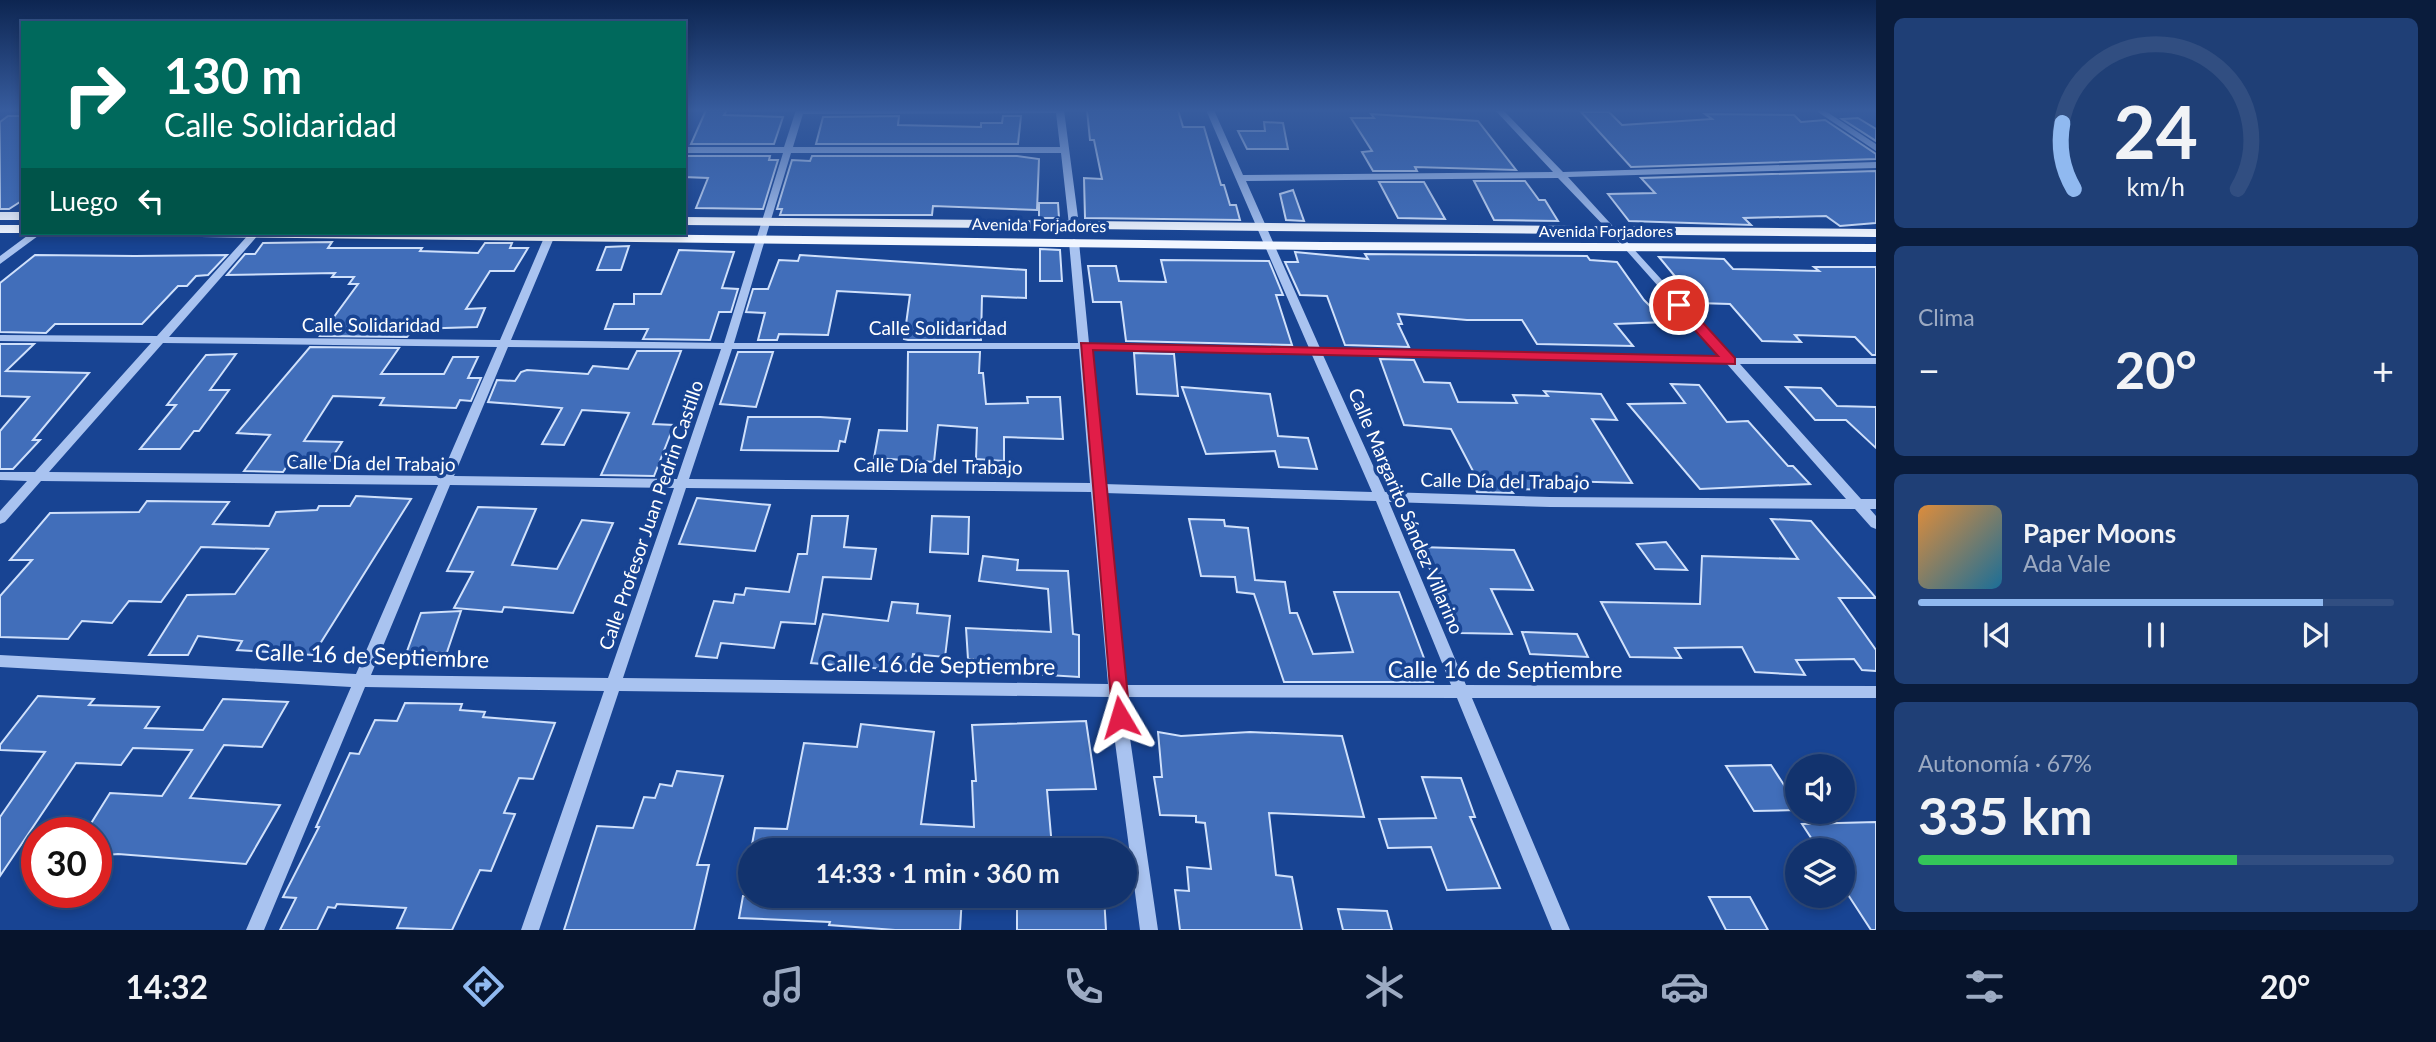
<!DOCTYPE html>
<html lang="es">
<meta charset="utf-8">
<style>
:root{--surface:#12336e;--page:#1f3f76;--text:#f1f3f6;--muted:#9caac2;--line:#314e81;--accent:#90b9f0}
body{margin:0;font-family:Lato,sans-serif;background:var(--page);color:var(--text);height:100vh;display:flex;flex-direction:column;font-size:26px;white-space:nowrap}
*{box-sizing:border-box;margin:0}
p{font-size:23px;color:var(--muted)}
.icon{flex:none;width:38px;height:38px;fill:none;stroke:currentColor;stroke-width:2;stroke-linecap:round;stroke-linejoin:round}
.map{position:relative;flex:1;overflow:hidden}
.panel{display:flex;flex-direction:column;gap:18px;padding:18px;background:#0a1c3c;width:560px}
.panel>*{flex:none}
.guide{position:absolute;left:21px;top:21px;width:665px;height:214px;border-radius:0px;box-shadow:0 4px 10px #0003,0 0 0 2px var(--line);background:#00695c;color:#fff;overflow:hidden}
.buttons{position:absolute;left:1785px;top:754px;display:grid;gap:14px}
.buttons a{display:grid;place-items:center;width:70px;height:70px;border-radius:50%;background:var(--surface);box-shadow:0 4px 10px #0003,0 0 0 2px var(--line);font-size:35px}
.speed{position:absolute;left:21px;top:817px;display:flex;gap:14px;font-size:35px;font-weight:700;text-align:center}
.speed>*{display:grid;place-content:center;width:91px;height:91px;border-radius:50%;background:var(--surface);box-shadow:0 4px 10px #0003,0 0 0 2px var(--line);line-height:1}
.speed .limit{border:10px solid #d22;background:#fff;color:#111}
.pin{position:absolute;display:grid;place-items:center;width:60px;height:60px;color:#fff;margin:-30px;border:4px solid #fff;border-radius:50%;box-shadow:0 2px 7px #0007}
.me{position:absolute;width:77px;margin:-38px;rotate:353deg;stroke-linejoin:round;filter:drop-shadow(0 0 5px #0008)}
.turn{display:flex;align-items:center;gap:24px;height:147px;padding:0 28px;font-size:32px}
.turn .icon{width:91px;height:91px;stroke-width:2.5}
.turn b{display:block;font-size:49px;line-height:60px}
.then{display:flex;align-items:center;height:66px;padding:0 28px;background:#0003;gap:14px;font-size:26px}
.big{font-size:52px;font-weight:700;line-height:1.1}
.panel .widget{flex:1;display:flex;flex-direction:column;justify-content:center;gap:10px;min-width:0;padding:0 24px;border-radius:10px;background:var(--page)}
.panel .dial{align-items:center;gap:0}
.dial svg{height:182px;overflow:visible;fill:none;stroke:var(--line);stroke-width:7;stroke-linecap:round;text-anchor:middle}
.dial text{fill:var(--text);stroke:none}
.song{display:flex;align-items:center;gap:21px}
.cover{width:84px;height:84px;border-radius:10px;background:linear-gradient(135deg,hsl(30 70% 55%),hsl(200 70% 35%))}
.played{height:7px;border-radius:4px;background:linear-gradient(90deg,var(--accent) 85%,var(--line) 85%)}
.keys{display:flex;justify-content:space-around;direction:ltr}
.heat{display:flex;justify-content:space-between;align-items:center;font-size:38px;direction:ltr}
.charge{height:10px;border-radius:5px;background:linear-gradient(90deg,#34c759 67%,var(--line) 0)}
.trip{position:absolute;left:738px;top:838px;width:399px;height:70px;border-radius:35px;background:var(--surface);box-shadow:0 4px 10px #0003,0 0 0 2px var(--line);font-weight:700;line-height:70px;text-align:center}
.tab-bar{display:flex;height:112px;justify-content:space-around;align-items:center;background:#07142c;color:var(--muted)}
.tab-bar .icon{width:49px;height:49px}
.tab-bar .current{color:var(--accent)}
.tab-bar b{font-size:32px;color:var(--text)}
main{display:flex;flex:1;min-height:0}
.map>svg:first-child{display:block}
</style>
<main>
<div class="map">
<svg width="1876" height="930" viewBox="0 0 1876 930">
<rect width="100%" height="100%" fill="#184493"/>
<g fill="#416eba" stroke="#cfe0fb" stroke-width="2">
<polygon points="706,110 727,110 724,115 783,117 774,144 691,144"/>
<polygon points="1087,110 1178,110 1183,127 1204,127 1221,185 1224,185 1230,205 1236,205 1240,220 1085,218 1084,178 1102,179 1094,140 1090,140"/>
<polygon points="1581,112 1609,112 1622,125 1712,119 1705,114 1794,115 1801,122 1825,120 1876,154 1876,159 1631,167"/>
<polygon points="1371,114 1478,121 1516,170 1415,167 1417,171 1373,171 1362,152 1372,151 1351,118 1374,118"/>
<polygon points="8,116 23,116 23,200 9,209 0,209 0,122"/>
<polygon points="899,116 898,125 981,127 981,123 1002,123 1003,116 1021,116 1018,144 816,144 823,117"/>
<polygon points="1858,118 1876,129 1876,141 1842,119"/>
<polygon points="1264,122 1283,123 1288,149 1247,149 1238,131 1265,131"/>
<polygon points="684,156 770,156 769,160 778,160 763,209 696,208 708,178 684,177"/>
<polygon points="812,156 1017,156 1039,159 1037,210 933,206 932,215 780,215 782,209 777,209 792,160 810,161"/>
<polygon points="1876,171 1876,223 1840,226 1826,216 1744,218 1751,225 1629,221 1608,194 1655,193 1641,178"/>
<polygon points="1474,181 1525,181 1539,200 1545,200 1558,221 1494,220"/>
<polygon points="1379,182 1424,182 1445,219 1398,218"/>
<polygon points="1293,190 1304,221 1286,220 1280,194"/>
<polygon points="1039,203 1058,203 1059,218 1039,218"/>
<polygon points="332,242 328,248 422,248 420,251 478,253 485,243 512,243 510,248 528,248 514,271 490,271 466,309 485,308 477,327 413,329 407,337 320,336 358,284 349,284 354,277 332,277 335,273 227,275 245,254 255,254 263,243"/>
<polygon points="629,246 621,270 597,270 606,247"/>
<polygon points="1040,249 1060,250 1062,281 1040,281"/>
<polygon points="679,250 734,252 722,288 738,289 731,312 719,312 710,340 643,339 648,329 605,329 614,304 634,304 634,294 661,294"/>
<polygon points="1295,252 1368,259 1365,254 1587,256 1590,260 1617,262 1644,300 1666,322 1615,324 1633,346 1537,344 1522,320 1467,320 1398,314 1402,324 1398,324 1409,347 1345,345 1327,296 1300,295 1285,262 1298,262"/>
<polygon points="35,255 135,256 227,255 208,275 196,276 187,286 178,286 142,324 55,324 46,333 0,332 0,283"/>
<polygon points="800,255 1026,270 1026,298 982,296 981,340 908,340 904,339 910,295 837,291 828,335 779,334 777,340 758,340 765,313 746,312 753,289 768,289 779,260 798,261"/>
<polygon points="1659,257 1724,259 1733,269 1819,271 1814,267 1876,267 1876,355 1872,355 1855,337 1795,335 1801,342 1762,341 1730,304 1697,303"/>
<polygon points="1161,260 1269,261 1283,295 1276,295 1292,345 1126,341 1121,302 1093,302 1088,266 1116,266 1119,281 1166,282"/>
<polygon points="0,344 34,344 6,371 89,373 33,440 40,440 13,469 0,469 0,431 29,397 0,396"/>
<polygon points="310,347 399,348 381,374 444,374 453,357 478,357 468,378 481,378 471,401 460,400 456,408 380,405 384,398 333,396 304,441 342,442 330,461 291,460 283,472 244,471 270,435 237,433"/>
<polygon points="637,351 681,351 653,424 674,425 654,476 601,475 629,413 582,410 564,445 542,444 562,408 488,402 497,380 515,381 521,372 527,370 588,374 593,366 628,369"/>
<polygon points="738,352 773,352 756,407 720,404"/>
<polygon points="908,352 980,352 979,373 983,373 986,404 1028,403 1027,397 1060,397 1063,439 1004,437 1004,461 976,459 977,428 938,425 934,462 874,458 879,430 907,431"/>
<polygon points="1134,353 1174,354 1178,396 1137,394"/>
<polygon points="236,354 210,390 229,390 199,431 194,431 180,449 140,449 176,405 167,405 206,355"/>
<polygon points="1380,359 1414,360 1424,382 1450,383 1458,402 1517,403 1513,395 1548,396 1544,391 1601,394 1617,420 1592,419 1632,483 1560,481 1564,490 1510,489 1513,493 1477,492 1468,473 1474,473 1451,429 1404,425"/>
<polygon points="1671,384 1699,385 1727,422 1748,421 1788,466 1793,466 1810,484 1700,489 1628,404 1685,403"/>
<polygon points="1182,387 1270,394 1278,436 1308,438 1317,469 1279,467 1275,451 1206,454"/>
<polygon points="1786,387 1821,388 1837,406 1876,407 1876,448 1846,420 1815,420"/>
<polygon points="748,417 820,417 850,419 845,442 840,441 838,451 741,450"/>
<polygon points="356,496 411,499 313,655 237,650 242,641 198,636 188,655 149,655 187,595 235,594 268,549 201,547 161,602 129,601 112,623 82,621 68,639 0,637 0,596 32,560 10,560 50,513 139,512 147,501 229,502 213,524 269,526 276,512 317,510 319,506 350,506"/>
<polygon points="697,498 770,505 755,551 679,544"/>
<polygon points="478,507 536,509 512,565 557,569 582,520 613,523 573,613 504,607 502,612 454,608 473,572 447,571"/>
<polygon points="812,516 848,516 844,547 876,549 871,579 823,577 815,624 781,622 774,648 721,643 717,658 696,656 714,601 733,603 735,594 744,595 746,588 789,592 798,554 807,554"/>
<polygon points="932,516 969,517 968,554 930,552"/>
<polygon points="1189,519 1224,520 1225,526 1248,528 1255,580 1285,582 1290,613 1297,613 1313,654 1353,652 1334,592 1399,592 1433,682 1284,682 1254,594 1237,592 1235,577 1201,576"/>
<polygon points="1771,519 1811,521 1876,598 1839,598 1876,650 1876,671 1862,670 1854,659 1796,660 1805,675 1755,672 1742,647 1675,648 1681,658 1630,657 1601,602 1700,604 1702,556 1798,559"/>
<polygon points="1666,542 1687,570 1655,569 1637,544"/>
<polygon points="1420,547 1514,550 1533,590 1491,589 1512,634 1459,633"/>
<polygon points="983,556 1018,560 1017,570 1068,571 1073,634 1079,635 1079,677 971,670 973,659 968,659 966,628 1051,632 1048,589 979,581"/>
<polygon points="892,602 918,604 917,613 950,616 945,657 913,654 910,671 811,663 823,614 888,621"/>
<polygon points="461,611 447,652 406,654 421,613"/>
<polygon points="1522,632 1577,634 1588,657 1530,654"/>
<polygon points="38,696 94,699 89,705 159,707 145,728 203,730 223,699 288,702 262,747 224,745 190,798 280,805 246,864 118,854 96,856 96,833 85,833 110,793 162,796 192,750 133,748 121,765 76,763 0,876 0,817 45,752 0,750 0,745"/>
<polygon points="405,703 462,704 460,710 485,712 483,717 555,723 533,779 519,778 504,813 515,814 491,871 480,870 452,930 397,928 406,908 337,904 335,908 328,907 317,930 280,930 296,898 283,897 319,827 316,827 350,753 359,754 375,720 397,721"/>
<polygon points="1086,721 1096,789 1047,790 1052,847 965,847 964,850 751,850 755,828 787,829 804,743 857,747 861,724 934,732 921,824 974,827 972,781 976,781 972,725"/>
<polygon points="1158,732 1181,736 1250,732 1342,736 1364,817 1269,813 1276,875 1292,877 1302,930 1180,930 1175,890 1189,891 1187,867 1211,869 1205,823 1196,822 1196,816 1160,815 1154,777 1162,777"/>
<polygon points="1771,765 1797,805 1797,810 1754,811 1726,766"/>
<polygon points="677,771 723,776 697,865 709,865 694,930 564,930 597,826 633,828 644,797 655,798 660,784 672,786"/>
<polygon points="1422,777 1461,778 1475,817 1470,817 1500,888 1447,890 1431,847 1388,848 1379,819 1436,818"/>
<polygon points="1876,822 1876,930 1871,930 1843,887 1843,850 1819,850 1802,824"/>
<polygon points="743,896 962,896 960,930 895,930 829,925 830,922 739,918"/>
<polygon points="1017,896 1104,896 1106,930 1017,930"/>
<polygon points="1709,897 1750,897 1768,930 1726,930"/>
<polygon points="1338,909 1387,911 1392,930 1343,930"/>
</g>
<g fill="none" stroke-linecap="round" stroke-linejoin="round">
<g fill="#a9c3f0" fill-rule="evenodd">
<path d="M796,110H1064L1079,225L1074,228L1069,225L1061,153H791L734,343H1078L1069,242L1074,239L1079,242L1089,343L1309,348L1206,110H1214L1243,175L1553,172L1495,110H1503L1563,172L1876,162V168L1568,177L1733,358H1876V364H1740L1861,499H1876V509H1870L1876,516V529L1871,527L1855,509L1550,507L1389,502L1466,685L1876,686V698H1472L1570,930H1552L1457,698L1124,697L1158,930H1140L1109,697L619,691L539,930H521L604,691L365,687L264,930H246L351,687L0,667V655L356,674L438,485L41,481L5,522L0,524V511L27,481L0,480V472H35L151,343L0,341V335L157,336L250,233H260L169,337L500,340L546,233H556L511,340L724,343L783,153H684V147H784ZM1056,113L1060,147H793L803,114ZM1558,178L1610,232L1721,357L1320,348L1246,181ZM163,343L497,347L441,476L49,472ZM508,347L721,349L677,479L454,476ZM732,349H1079L1090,483L689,479ZM1089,349L1312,355L1372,492L1103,484ZM1323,355L1727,364L1846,499L1550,497L1385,492ZM450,485L674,488L608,678L371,675ZM686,488L1091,492L1108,684L623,678ZM1104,493L1376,501L1451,685H1123Z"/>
<polygon points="1815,110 1824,110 1876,144 1876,151"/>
<polygon points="31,233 42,233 0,264 0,256"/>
</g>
<g fill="#f1f6ff" fill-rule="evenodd">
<rect x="0" y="212" width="23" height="8"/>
<polygon points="684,217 1876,229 1876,237 684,225"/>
<polygon points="0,225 23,225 24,233 0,233"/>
<polygon points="194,233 532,233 1322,242 1876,244 1876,252 1322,250 201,237"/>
</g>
</g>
<linearGradient id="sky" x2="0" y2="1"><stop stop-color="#0d2551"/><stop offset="0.46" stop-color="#375c9e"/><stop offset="1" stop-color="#375c9e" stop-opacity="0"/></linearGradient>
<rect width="1876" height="240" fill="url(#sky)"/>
<polygon fill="#e11d48" stroke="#92132f" stroke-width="2" points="1675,302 1684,302 1735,358 1735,364 1093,350 1130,717 1127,723 1120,726 1113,723 1081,343 1718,356 1675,308"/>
<g text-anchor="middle" stroke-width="7" stroke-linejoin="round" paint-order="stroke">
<g font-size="16" fill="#fff" stroke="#184493">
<text transform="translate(1039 225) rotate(1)" y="6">Avenida Forjadores</text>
<text x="1606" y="237">Avenida Forjadores</text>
</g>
<g font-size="19" fill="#fff" stroke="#184493">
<text x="371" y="332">Calle Solidaridad</text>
<text x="938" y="335">Calle Solidaridad</text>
<text transform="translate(371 463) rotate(1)" y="7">Calle Día del Trabajo</text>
<text transform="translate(938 466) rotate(1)" y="7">Calle Día del Trabajo</text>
<text transform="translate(1505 481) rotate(1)" y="7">Calle Día del Trabajo</text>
<text transform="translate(1406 511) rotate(67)" y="7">Calle Margarito Sández Villarino</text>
<text transform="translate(651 515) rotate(-71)" y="7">Calle Profesor Juan Pedrin Castillo</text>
</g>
<g font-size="23" fill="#fff" stroke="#184493">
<text transform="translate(372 656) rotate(2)" y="8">Calle 16 de Septiembre</text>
<text transform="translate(938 665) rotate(1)" y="8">Calle 16 de Septiembre</text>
<text x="1505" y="678">Calle 16 de Septiembre</text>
</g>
</g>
</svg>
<div class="buttons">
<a><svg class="icon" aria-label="sound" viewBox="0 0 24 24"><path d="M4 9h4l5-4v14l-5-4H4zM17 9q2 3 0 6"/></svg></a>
<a><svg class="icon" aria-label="layers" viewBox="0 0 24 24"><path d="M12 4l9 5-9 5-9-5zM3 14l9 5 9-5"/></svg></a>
</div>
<div class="speed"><div class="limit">30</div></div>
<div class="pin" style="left:1679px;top:305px;background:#d93025"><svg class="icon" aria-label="arrive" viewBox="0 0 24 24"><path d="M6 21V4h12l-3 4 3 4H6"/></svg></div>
<svg class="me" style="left:1120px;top:717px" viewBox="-20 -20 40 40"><path d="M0-17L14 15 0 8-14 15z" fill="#e11d48" stroke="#fff" stroke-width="4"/></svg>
<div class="trip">14:33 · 1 min · 360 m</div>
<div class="guide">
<div class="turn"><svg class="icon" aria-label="right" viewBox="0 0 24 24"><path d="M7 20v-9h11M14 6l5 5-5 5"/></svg><div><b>130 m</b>Calle Solidaridad</div></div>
<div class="then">Luego<svg class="icon" aria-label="left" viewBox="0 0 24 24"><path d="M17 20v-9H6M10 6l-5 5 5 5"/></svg></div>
</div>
</div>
<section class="panel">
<div class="widget dial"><svg viewBox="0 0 100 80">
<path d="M14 69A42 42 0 1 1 86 69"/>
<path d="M14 69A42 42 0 0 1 9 40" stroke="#90b9f0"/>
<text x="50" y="56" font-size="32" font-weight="700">24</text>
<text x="50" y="72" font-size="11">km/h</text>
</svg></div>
<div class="widget"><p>Clima</p>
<div class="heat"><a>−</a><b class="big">20°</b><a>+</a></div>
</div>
<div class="widget">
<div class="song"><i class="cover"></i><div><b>Paper Moons</b><p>Ada Vale</p></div></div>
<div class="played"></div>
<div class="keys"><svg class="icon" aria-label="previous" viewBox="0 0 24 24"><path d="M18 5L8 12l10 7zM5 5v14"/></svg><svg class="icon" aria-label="pause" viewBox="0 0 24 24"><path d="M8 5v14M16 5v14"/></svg><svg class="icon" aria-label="next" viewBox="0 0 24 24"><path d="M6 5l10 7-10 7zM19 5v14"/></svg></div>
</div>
<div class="widget"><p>Autonomía · 67%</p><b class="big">335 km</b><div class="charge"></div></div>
</section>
</main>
<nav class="tab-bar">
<b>14:32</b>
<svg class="icon current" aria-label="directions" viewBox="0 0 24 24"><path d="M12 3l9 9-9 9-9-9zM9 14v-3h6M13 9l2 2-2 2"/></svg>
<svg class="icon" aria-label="music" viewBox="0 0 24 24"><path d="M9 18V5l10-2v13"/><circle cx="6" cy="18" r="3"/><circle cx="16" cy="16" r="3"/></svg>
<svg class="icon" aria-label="phone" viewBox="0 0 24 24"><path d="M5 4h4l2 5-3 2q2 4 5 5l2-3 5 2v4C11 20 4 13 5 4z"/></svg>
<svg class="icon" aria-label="climate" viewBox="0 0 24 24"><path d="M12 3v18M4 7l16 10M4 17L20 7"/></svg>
<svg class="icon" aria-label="car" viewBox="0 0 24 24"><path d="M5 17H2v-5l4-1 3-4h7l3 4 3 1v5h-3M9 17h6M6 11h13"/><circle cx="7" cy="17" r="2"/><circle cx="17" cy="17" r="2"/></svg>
<svg class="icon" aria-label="filters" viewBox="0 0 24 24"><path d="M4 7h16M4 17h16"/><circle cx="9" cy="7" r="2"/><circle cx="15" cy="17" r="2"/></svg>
<b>20°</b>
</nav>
